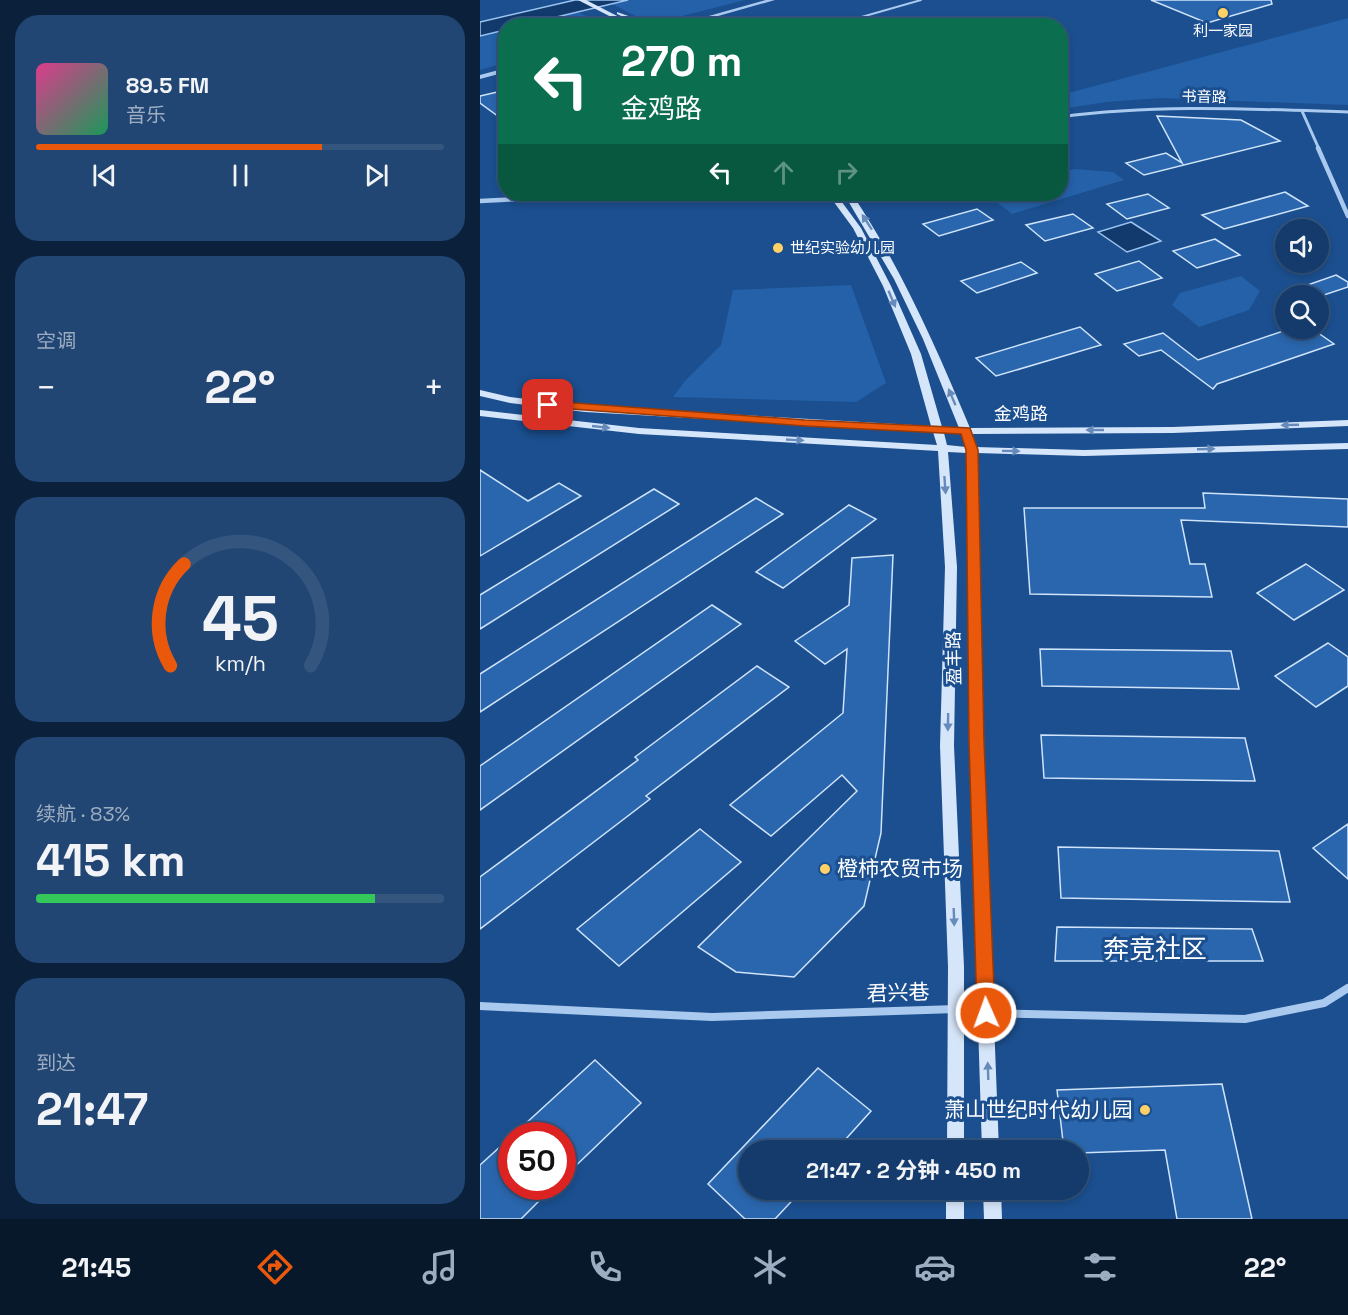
<!DOCTYPE html>
<html lang="zh">
<meta charset="utf-8">
<style>
:root{--surface:#143b6b;--page:#214673;--text:#f1f3f6;--muted:#9dadc1;--line:#33557e;--accent:#ea580c}
body{margin:0;font-family:"Space Grotesk","Noto Sans SC",sans-serif;background:var(--page);color:var(--text);height:100vh;display:flex;flex-direction:column;font-size:22px;white-space:nowrap}
*{box-sizing:border-box;margin:0}
p{font-size:20px;color:var(--muted)}
.icon{flex:none;width:33px;height:33px;fill:none;stroke:currentColor;stroke-width:2;stroke-linecap:round;stroke-linejoin:round}
.map{position:relative;flex:1;overflow:hidden}
.sheet{display:flex;flex-direction:column;gap:15px;padding:15px;background:#0b203b;width:480px}
.sheet>*{flex:none}
.top-card{position:absolute;left:18px;top:18px;width:570px;height:183px;border-radius:24px;box-shadow:0 3px 9px #0003,0 0 0 2px var(--line);background:#0b6e4f;color:#fff;overflow:hidden}
.fabs{position:absolute;left:795px;top:219px;display:grid;gap:12px}
.fabs a{display:grid;place-items:center;width:54px;height:54px;border-radius:50%;background:var(--surface);box-shadow:0 3px 9px #0003,0 0 0 2px var(--line);font-size:30px}
.speed{position:absolute;left:18px;top:1122px;display:flex;gap:12px;font-size:30px;font-weight:700;text-align:center}
.speed>*{display:grid;place-content:center;width:78px;height:78px;border-radius:50%;background:var(--surface);box-shadow:0 3px 9px #0003,0 0 0 2px var(--line);line-height:1}
.speed .limit{border:9px solid #d22;background:#fff;color:#111}
.pin{position:absolute;display:grid;place-items:center;width:51px;height:51px;color:#fff;margin:-26px;border-radius:12px;box-shadow:0 3px 9px #0006}
.me{position:absolute;width:66px;margin:-33px;rotate:358deg;stroke-linejoin:round;filter:drop-shadow(0 0 4px #0008)}
.turn{display:flex;align-items:center;gap:21px;height:126px;padding:0 24px;font-size:27px}
.turn .icon{width:78px;height:78px;stroke-width:2.5}
.turn b{display:block;font-size:42px;line-height:51px}
.lanes{display:flex;align-items:center;height:57px;padding:0 24px;background:#0003;justify-content:center;gap:30px;direction:ltr}
.lanes .off{opacity:.35}
.big{font-size:45px;font-weight:700;line-height:1.1}
.sheet .widget{flex:1;display:flex;flex-direction:column;justify-content:center;gap:9px;min-width:0;padding:0 21px;border-radius:24px;background:var(--page)}
.sheet .dial{align-items:center;gap:0}
.dial svg{height:156px;overflow:visible;fill:none;stroke:var(--line);stroke-width:7;stroke-linecap:round;text-anchor:middle}
.dial text{fill:var(--text);stroke:none}
.song{display:flex;align-items:center;gap:18px}
.cover{width:72px;height:72px;border-radius:9px;background:linear-gradient(135deg,hsl(330 70% 55%),hsl(150 70% 35%))}
.played{height:6px;border-radius:3px;background:linear-gradient(90deg,var(--accent) 70%,var(--line) 70%)}
.keys{display:flex;justify-content:space-around;direction:ltr}
.heat{display:flex;justify-content:space-between;align-items:center;font-size:33px;direction:ltr}
.charge{height:9px;border-radius:4px;background:linear-gradient(90deg,#34c759 83%,var(--line) 0)}
.trip{position:absolute;left:258px;top:1140px;width:351px;height:60px;border-radius:30px;background:var(--surface);box-shadow:0 3px 9px #0003,0 0 0 2px var(--line);font-weight:700;line-height:60px;text-align:center}
.tab-bar{display:flex;height:96px;justify-content:space-around;align-items:center;background:#08182b;color:var(--muted)}
.tab-bar .icon{width:42px;height:42px}
.tab-bar .current{color:var(--accent)}
.tab-bar b{font-size:27px;color:var(--text)}
main{display:flex;flex:1;min-height:0}
.map>svg:first-child{display:block}
</style>
<main>
<section class="sheet">
<div class="widget">
<div class="song"><i class="cover"></i><div><b>89.5 FM</b><p>音乐</p></div></div>
<div class="played"></div>
<div class="keys"><svg class="icon" aria-label="previous" viewBox="0 0 24 24"><path d="M18 5L8 12l10 7zM5 5v14"/></svg><svg class="icon" aria-label="pause" viewBox="0 0 24 24"><path d="M8 5v14M16 5v14"/></svg><svg class="icon" aria-label="next" viewBox="0 0 24 24"><path d="M6 5l10 7-10 7zM19 5v14"/></svg></div>
</div>
<div class="widget"><p>空调</p>
<div class="heat"><a>−</a><b class="big">22°</b><a>+</a></div>
</div>
<div class="widget dial"><svg viewBox="0 0 100 80">
<path d="M14 69A42 42 0 1 1 86 69"/>
<path d="M14 69A42 42 0 0 1 21 17" stroke="#ea580c"/>
<text x="50" y="56" font-size="32" font-weight="700">45</text>
<text x="50" y="72" font-size="11">km/h</text>
</svg></div>
<div class="widget"><p>续航 · 83%</p><b class="big">415 km</b><div class="charge"></div></div>
<div class="widget"><p>到达</p><b class="big">21:47</b></div>
</section>
<div class="map">
<svg width="868" height="1219" viewBox="0 0 868 1219">
<rect width="100%" height="100%" fill="#1b4f8f"/>
<g fill="#2461a8">
<polygon points="148,0 265,0 171,24 132,4"/>
<polygon points="98,12 125,25 43,26"/>
<polygon points="868,18 868,105 681,98 626,102 581,109 581,95"/>
<polygon points="25,30 25,63 0,70 0,36"/>
<polygon points="594,169 633,172 644,180 532,214 518,203 545,198 545,194 580,194 581,173"/>
<polygon points="761,276 780,291 769,310 719,327 692,305 700,293"/>
<polygon points="371,285 406,383 376,402 193,397 205,381 241,345 253,290"/>
</g>
<g fill="#123a6d" stroke="#9cc4f0" stroke-width="1.5">
<polygon points="95,0 148,0 43,25 26,26 25,30 0,36 0,22"/>
<polygon points="651,222 681,241 647,252 618,232"/>
</g>
<g fill="#2a66ad" stroke="#cfe3fa" stroke-width="1.5">
<polygon points="671,0 791,0 792,4 727,23"/>
<polygon points="26,90 26,122 0,103 0,96"/>
<polygon points="677,116 761,120 800,141 664,175 646,163 686,153 702,163"/>
<polygon points="805,192 828,206 744,229 722,215"/>
<polygon points="668,194 689,208 647,219 627,204"/>
<polygon points="497,209 513,220 459,236 443,224"/>
<polygon points="593,214 613,228 565,241 546,225"/>
<polygon points="735,239 760,255 717,268 693,251"/>
<polygon points="659,261 682,278 637,291 615,274"/>
<polygon points="541,262 557,273 497,293 481,281"/>
<polygon points="856,275 868,282 868,287 838,297 822,287"/>
<polygon points="600,327 621,345 516,376 496,358"/>
<polygon points="812,328 831,328 854,344 737,384 733,389 681,350 659,356 644,344 683,333 718,360"/>
<polygon points="0,470 48,501 79,483 101,496 0,556"/>
<polygon points="174,489 199,504 0,629 0,595"/>
<polygon points="723,493 868,499 868,527 701,520 710,564 725,564 732,597 550,594 544,508 725,508"/>
<polygon points="276,498 303,514 0,712 0,674"/>
<polygon points="369,505 396,519 303,588 276,572"/>
<polygon points="413,555 401,833 384,906 314,977 256,972 218,947 377,791 362,775 291,836 250,805 363,713 367,649 345,664 315,641 369,605 372,558"/>
<polygon points="826,564 864,590 814,620 777,593"/>
<polygon points="232,605 261,624 0,810 0,766"/>
<polygon points="848,643 868,657 868,686 836,707 795,676"/>
<polygon points="560,649 751,651 759,689 562,686"/>
<polygon points="277,666 309,687 166,796 170,799 0,929 0,877 158,760 155,757"/>
<polygon points="561,735 765,738 775,781 564,778"/>
<polygon points="868,824 868,879 833,848"/>
<polygon points="220,829 261,862 139,966 97,929"/>
<polygon points="578,847 799,851 810,902 581,898"/>
<polygon points="577,927 772,929 783,961 575,961"/>
<polygon points="115,1060 161,1103 82,1179 82,1136 32,1136"/>
<polygon points="338,1068 391,1111 356,1150 268,1150 268,1190 322,1190 295,1219 265,1219 228,1184"/>
<polygon points="742,1084 772,1219 697,1219 685,1150 598,1153 598,1150 584,1150 577,1090"/>
<polygon points="32,1136 32,1186 74,1186 41,1219 0,1219 0,1165"/>
</g>
<g fill="none" stroke-linecap="round" stroke-linejoin="round">
<polyline stroke="#a9c9ee" stroke-width="2" points="350,26 441,0"/>
<g stroke="#a9c9ee" stroke-width="3">
<polyline points="822,111 839,149"/>
<path d="M580,117C676,104 772,109 868,112"/>
</g>
<g stroke="#a9c9ee" stroke-width="4.5">
<polyline points="838,148 868,216"/>
<polyline points="0,201 131,194"/>
</g>
<polyline stroke="#a9c9ee" stroke-width="8" points="0,1006 232,1017 476,1009 506,1013 765,1019 844,1003 868,988"/>
<g fill="#a9c9ee" fill-rule="evenodd">
<polygon points="286,0 295,0 203,26 193,26"/>
<polygon points="26,68 26,72 0,79 0,75"/>
</g>
<g fill="#d6e6fa" fill-rule="evenodd">
<polygon points="98,0 106,0 145,20 149,26 143,26 141,22"/>
<polygon points="137,12 154,18 161,26 154,26 150,20 137,14"/>
<path d="M348,194H356L381,228L411,286L441,354L462,427L479,428L443,339L414,279L364,194H372C421,267 456,347 490,428L693,427L868,420V426L693,433L492,434L496,447L604,450L868,443V449L604,456L497,453L503,741L519,1150H502L489,741L487,453L468,452L477,567L474,746L484,967V1150H467L468,967L460,746L465,567L458,451L159,434L0,416V410L159,428L457,445L453,432L105,412L30,403L0,396V390L30,397L105,406L451,426L431,354L403,286L373,228ZM464,433L482,434L486,447L467,445Z"/>
<rect x="466" y="1190" width="18" height="29"/>
<polygon points="503,1190 521,1190 522,1219 504,1219"/>
</g>
</g>
<defs><path id="oneway-solid" d="M-6-.8H1V-3.2L6.5 0L1 3.2V.8H-6Z" transform="scale(1.5)"/></defs>
<g fill="#668bba">
<use href="#oneway-solid" transform="translate(387 222) rotate(-123)"/>
<use href="#oneway-solid" transform="translate(412 299) rotate(67)"/>
<use href="#oneway-solid" transform="translate(472 397) rotate(-113)"/>
<use href="#oneway-solid" transform="translate(810 425) rotate(178)"/>
<use href="#oneway-solid" transform="translate(121 427) rotate(6)"/>
<use href="#oneway-solid" transform="translate(615 430) rotate(180)"/>
<use href="#oneway-solid" transform="translate(315 440) rotate(3)"/>
<use href="#oneway-solid" transform="translate(726 449) rotate(-2)"/>
<use href="#oneway-solid" transform="translate(531 451) rotate(1)"/>
<use href="#oneway-solid" transform="translate(465 485) rotate(86)"/>
<use href="#oneway-solid" transform="translate(468 722) rotate(91)"/>
<use href="#oneway-solid" transform="translate(474 917) rotate(88)"/>
<use href="#oneway-solid" transform="translate(508 1071) rotate(-92)"/>
</g>
<polygon fill="#ea580c" stroke="#983908" stroke-width="1.5" points="68,401 325,420 490,428 498,450 504,741 515,1013 512,1019 506,1021 500,1019 497,1013 489,741 486,450 481,434 325,426 64,407 62,405"/>
<g fill="#ffd166" stroke="#1b4f8f" stroke-width="2">
<circle cx="743" cy="13" r="6"/>
<circle cx="298" cy="248" r="6"/>
<circle cx="345" cy="869" r="6"/>
<circle cx="665" cy="1110" r="6"/>
</g>
<g text-anchor="middle" stroke-width="6" stroke-linejoin="round" paint-order="stroke">
<g font-size="15" fill="#fff" stroke="#1b4f8f">
<text x="743" y="36">利一家园</text>
<text x="310" y="253" text-anchor="start">世纪实验幼儿园</text>
</g>
<g font-size="15" fill="#fff" stroke="#1b4f8f">
<text transform="translate(724 97) rotate(1)" y="5">书音路</text>
</g>
<g font-size="18" fill="#fff" stroke="#1b4f8f">
<text x="541" y="420">金鸡路</text>
<text transform="translate(474 658) rotate(-91)" y="6">盈丰路</text>
</g>
<g font-size="21" fill="#fff" stroke="#1b4f8f" text-anchor="start">
<text x="357" y="876">橙柿农贸市场</text>
<text x="653" y="1117" text-anchor="end">萧山世纪时代幼儿园</text>
</g>
<g font-size="21" fill="#fff" stroke="#1b4f8f">
<text transform="translate(418 993) rotate(-2)" y="7">君兴巷</text>
</g>
<g font-size="26" fill="#fff" stroke="#1b4f8f">
<text x="675" y="958">奔竞社区</text>
</g>
</g>
</svg>
<div class="fabs">
<a><svg class="icon" aria-label="sound" viewBox="0 0 24 24"><path d="M4 9h4l5-4v14l-5-4H4zM17 9q2 3 0 6"/></svg></a>
<a><svg class="icon" aria-label="search" viewBox="0 0 24 24"><circle cx="10" cy="10" r="6"/><path d="M15 15l6 6"/></svg></a>
</div>
<div class="speed"><div class="limit">50</div></div>
<div class="pin" style="left:68px;top:405px;background:#d93025"><svg class="icon" aria-label="arrive" viewBox="0 0 24 24"><path d="M6 21V4h12l-3 4 3 4H6"/></svg></div>
<svg class="me" style="left:506px;top:1013px" viewBox="-20 -20 40 40"><circle r="17" fill="#ea580c" stroke="#fff" stroke-width="3"/><path d="M0-11L8 9 0 5-8 9z" fill="#fff"/></svg>
<div class="trip">21:47 · 2 分钟 · 450 m</div>
<div class="top-card">
<div class="turn"><svg class="icon" aria-label="left" viewBox="0 0 24 24"><path d="M17 20v-9H6M10 6l-5 5 5 5"/></svg><div><b>270 m</b>金鸡路</div></div>
<div class="lanes"><svg class="icon" aria-label="left" viewBox="0 0 24 24"><path d="M17 20v-9H6M10 6l-5 5 5 5"/></svg><svg class="icon off" aria-label="ahead" viewBox="0 0 24 24"><path d="M12 20V5M6 11l6-6 6 6"/></svg><svg class="icon off" aria-label="right" viewBox="0 0 24 24"><path d="M7 20v-9h11M14 6l5 5-5 5"/></svg></div>
</div>
</div>
</main>
<nav class="tab-bar">
<b>21:45</b>
<svg class="icon current" aria-label="directions" viewBox="0 0 24 24"><path d="M12 3l9 9-9 9-9-9zM9 14v-3h6M13 9l2 2-2 2"/></svg>
<svg class="icon" aria-label="music" viewBox="0 0 24 24"><path d="M9 18V5l10-2v13"/><circle cx="6" cy="18" r="3"/><circle cx="16" cy="16" r="3"/></svg>
<svg class="icon" aria-label="phone" viewBox="0 0 24 24"><path d="M5 4h4l2 5-3 2q2 4 5 5l2-3 5 2v4C11 20 4 13 5 4z"/></svg>
<svg class="icon" aria-label="climate" viewBox="0 0 24 24"><path d="M12 3v18M4 7l16 10M4 17L20 7"/></svg>
<svg class="icon" aria-label="car" viewBox="0 0 24 24"><path d="M5 17H2v-5l4-1 3-4h7l3 4 3 1v5h-3M9 17h6M6 11h13"/><circle cx="7" cy="17" r="2"/><circle cx="17" cy="17" r="2"/></svg>
<svg class="icon" aria-label="filters" viewBox="0 0 24 24"><path d="M4 7h16M4 17h16"/><circle cx="9" cy="7" r="2"/><circle cx="15" cy="17" r="2"/></svg>
<b>22°</b>
</nav>
